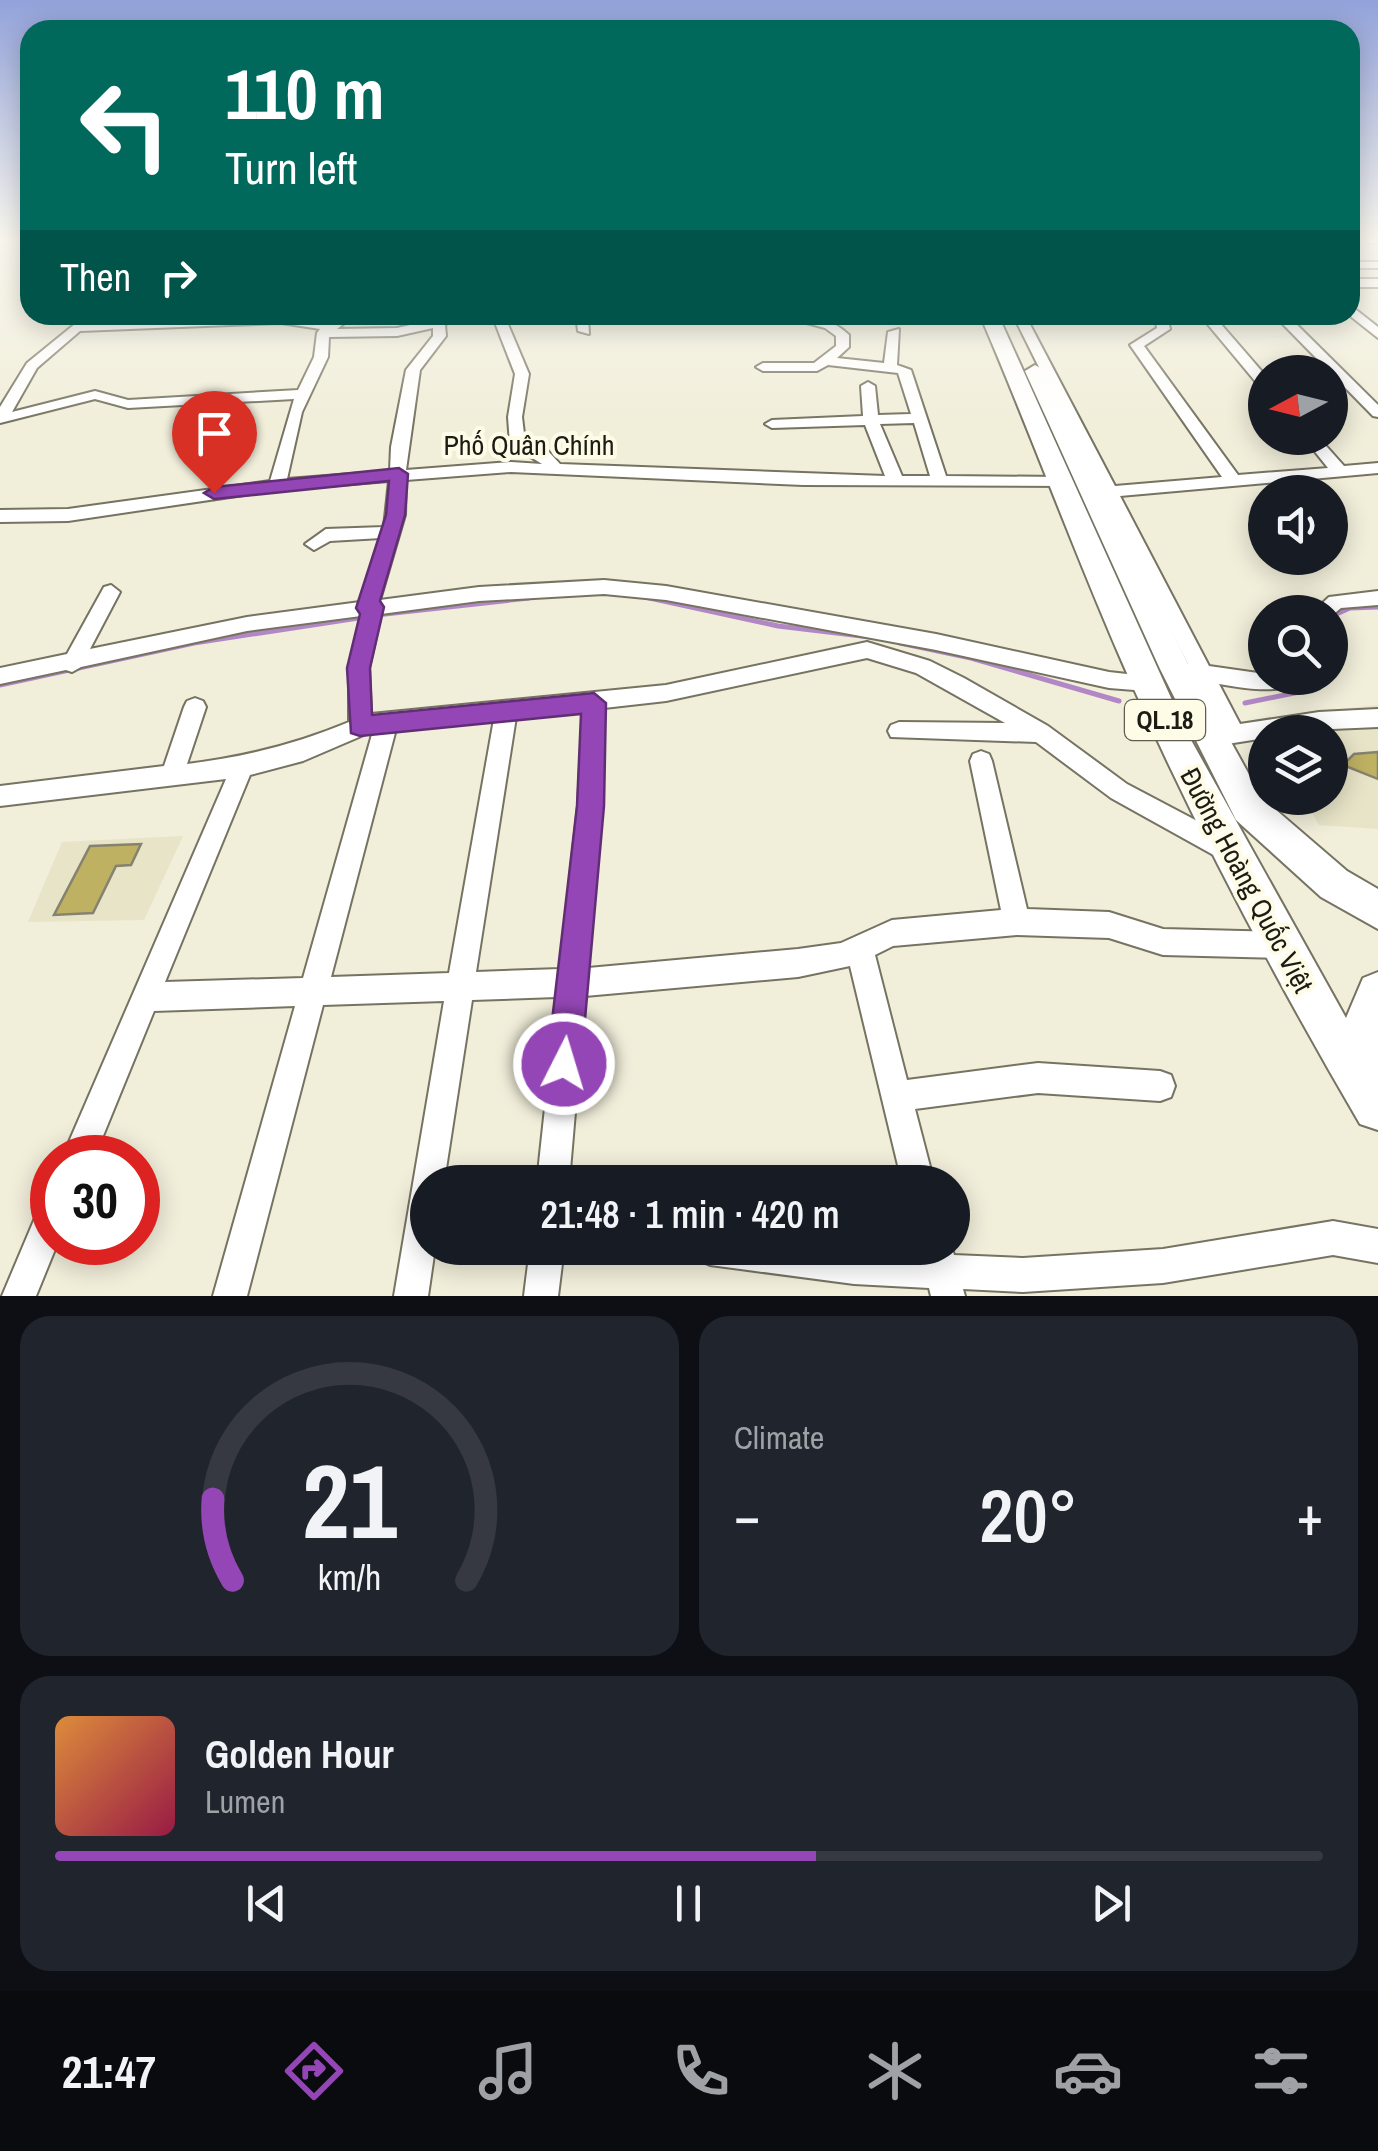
<!DOCTYPE html>
<meta charset="utf-8">
<style>
:root{--surface:#171b24;--page:#20242c;--text:#f1f3f6;--muted:#9ea1a6;--line:#363941;--accent:#9546b6}
body{margin:0;font-family:"Archivo Narrow",sans-serif;background:var(--page);color:var(--text);height:100vh;display:flex;flex-direction:column;font-size:38px;white-space:nowrap}
*{box-sizing:border-box;margin:0}
p{font-size:32px;color:var(--muted)}
.icon{flex:none;width:55px;height:55px;fill:none;stroke:currentColor;stroke-width:2;stroke-linecap:round;stroke-linejoin:round}
.map{position:relative;height:1296px;overflow:hidden}
.drawer{display:flex;flex-direction:column;gap:20px;padding:20px;background:#0d0f14;flex:1}
.drawer>*{flex:none}
.guide{position:absolute;left:20px;top:20px;width:1340px;height:305px;border-radius:30px;box-shadow:0 5px 25px #0003;background:#00695c;color:#fff;overflow:hidden}
.needle{width:65px;rotate:263deg}
.fabs{position:absolute;left:1248px;top:355px;display:grid;gap:20px}
.fabs a{display:grid;place-items:center;width:100px;height:100px;border-radius:50%;background:var(--surface);box-shadow:0 5px 25px #0003;font-size:50px}
.speed{position:absolute;left:30px;top:1135px;display:flex;gap:20px;font-size:50px;font-weight:700;text-align:center}
.speed>*{display:grid;place-content:center;width:130px;height:130px;border-radius:50%;background:var(--surface);box-shadow:0 5px 25px #0003;line-height:1}
.speed .limit{border:15px solid #d22;background:#fff;color:#111}
.pin{position:absolute;display:grid;place-items:center;width:85px;height:85px;color:#fff;margin:-102px -42px;border-radius:50% 50% 50% 0;rotate:-45deg;box-shadow:0 0 10px #0007}
.pin .icon{rotate:45deg}
.me{position:absolute;width:110px;margin:-55px;rotate:5deg;stroke-linejoin:round;filter:drop-shadow(0 0 8px #0008)}
.turn{display:flex;align-items:center;gap:35px;height:210px;padding:0 40px;font-size:45px}
.turn .icon{width:130px;height:130px;stroke-width:2.5}
.turn b{display:block;font-size:70px;line-height:85px}
.then{display:flex;align-items:center;height:95px;padding:0 40px;background:#0003;gap:20px;font-size:38px}
.big{font-size:75px;font-weight:600;line-height:1.1}
.drawer .widget{flex:1;display:flex;flex-direction:column;justify-content:center;gap:15px;min-width:0;padding:0 35px;border-radius:30px;background:var(--page)}
.drawer .dial{align-items:center;gap:0}
.dial svg{height:260px;overflow:visible;fill:none;stroke:var(--line);stroke-width:7;stroke-linecap:round;text-anchor:middle}
.dial text{fill:var(--text);stroke:none}
.song{display:flex;align-items:center;gap:30px}
.cover{width:120px;height:120px;border-radius:15px;background:linear-gradient(135deg,hsl(30 70% 55%),hsl(340 70% 35%))}
.played{height:10px;border-radius:5px;background:linear-gradient(90deg,var(--accent) 60%,var(--line) 60%)}
.keys{display:flex;justify-content:space-around;direction:ltr}
.heat{display:flex;justify-content:space-between;align-items:center;font-size:55px;direction:ltr}
.drawer .tiles{flex:1;display:grid;gap:20px;grid-template-columns:1fr 1fr}
.widget:last-child{grid-column:span 2}
.trip{position:absolute;left:410px;top:1165px;width:560px;height:100px;border-radius:50px;background:var(--surface);box-shadow:0 5px 25px #0003;font-weight:600;line-height:100px;text-align:center}
.dock{display:flex;height:160px;justify-content:space-around;align-items:center;background:#090b0e;color:var(--muted)}
.dock .icon{width:70px;height:70px}
.dock .current{color:var(--accent)}
.dock b{font-size:45px;color:var(--text)}
.map>svg:first-child{display:block}
</style>
<div class="map">
<svg width="1378" height="1296" viewBox="0 0 1378 1296">
<rect width="100%" height="100%" fill="#f1eeda"/>
<g fill="#e7e4c8">
<polygon points="1378,705 1378,829 1319,825 1304,798 1330,798 1330,732 1277,732 1338,709"/>
<polygon points="183,836 144,920 28,922 62,842"/>
</g>
<g fill="none" stroke-linecap="round" stroke-linejoin="round">
<g stroke="#b287c6" stroke-width="5">
<polyline points="645,597 778,626 870,637"/>
<polyline points="376,615 529,598"/>
<polyline points="1330,625 1334,615 1350,608 1378,607"/>
<polyline points="900,643 971,658 1119,701"/>
<polyline points="0,685 194,643 365,617"/>
<polyline points="1245,703 1319,688 1320,678"/>
</g>
</g>
<g fill="#beb162" stroke="#858270" stroke-width="2.5">
<polygon points="1378,752 1378,779 1343,765 1354,754"/>
<polygon points="141,844 131,865 116,866 93,913 54,915 90,846"/>
</g>
<g fill="none" stroke-linecap="round" stroke-linejoin="round">
<g stroke="#767362" stroke-width="4">
<g id="minor">
<polygon points="1369,241 1378,241 1378,244 1370,243"/>
<rect x="1350" y="262" width="28" height="6"/>
<rect x="1350" y="279" width="28" height="8"/>
<polygon points="1350,305 1378,327 1378,338 1349,315"/>
<path d="M86,315L92,319L89,323L281,315L329,323L341,315H355L337,329L397,328L432,320V315H444L448,322L445,325L446,336L420,370L406,470L511,462L542,464L510,444L508,417L515,374L492,315H504L529,374L522,417L525,442L548,451L560,464L885,476L865,425L772,428L765,424L772,420L863,416L861,386L868,382L875,386L878,415L911,414L898,373L828,365L817,371H763L756,367L763,363H814L836,346V336L825,328L777,315C803,315 830,316 849,335V347L837,358L884,363L888,332L899,329L897,365L911,370L946,476L1061,477L1069,482L1067,486L803,485L511,472L406,480L405,515L380,600L479,587L604,580L666,586L936,634L1109,672L1154,677L1157,683L1154,689L1147,691L1109,688L936,650L666,600L604,594L479,601L381,614L369,668L371,714L666,685L867,642L930,661L964,678L1048,726L1127,784L1237,842L1240,850L1237,858L1228,862L1219,858L1111,798L1036,742L891,737L888,731L891,725L899,722L1005,723L916,673L867,658L666,701L604,708L602,806L588,968L798,949L841,943L892,920L1001,910L970,761L973,754L981,751L989,754L992,761L1027,909L1109,912L1163,929L1277,932L1286,936L1290,945L1286,954L1277,958L1163,955L1109,938L1017,935L893,946L875,955L907,1080L1038,1063L1160,1071L1171,1075L1175,1086L1171,1097L1160,1101L1038,1093L915,1109L934,1182H902L850,966L798,977L585,996L569,1182H537L557,997L472,1000L444,1182H428V1248H435L428,1296H394L444,1001L323,1005L247,1296H213L295,1006L154,1011L94,1158H62L226,779L0,806V786L164,766L184,707L187,701L195,698L203,701L206,707L187,764C245,757 296,744 349,722V668L361,616L247,631L81,667L72,672L66,670L0,684V668L67,654L104,587L111,585L120,592L90,649L247,617L360,602L381,538L330,541L314,550L305,544L326,529L384,527L389,481L277,490L68,521L0,522V510L68,509L270,481L294,399L128,408L95,399L0,423V407L27,363ZM281,323L320,329L317,333L314,357L298,390L128,400L95,391L12,412L37,368L80,331ZM433,328V336L406,370L391,447L390,471L287,479L302,412L328,357L329,337L397,336ZM914,423L930,476H902L880,424ZM583,710L578,806L560,969L476,972L516,717ZM494,719L449,973L331,977L396,729ZM373,731L303,978L165,982L250,775L303,761Z"/>
<polygon points="576,315 588,315 589,334 578,331"/>
<path d="M700,315H735C728,321 707,321 700,315Z"/>
<path d="M1013,315H1025L1115,486L1222,477L1130,345L1157,328L1155,315H1167L1170,329L1144,346L1238,475L1328,468L1304,438H1319L1344,466L1378,463V473L1120,496L1209,666L1265,674V678H1305L1302,684C1273,693 1248,689 1219,684L1240,724L1319,712L1378,709V727L1265,732V738L1221,745L1213,743L1210,736L1213,729L1220,727L1196,680L1185,677L1182,671L1188,664L1104,498L1092,497L1090,493L1099,488Z"/>
<polygon points="1200,315 1213,315 1265,375 1265,388 1260,387"/>
<polygon points="1274,315 1287,315 1378,405 1378,417 1373,416"/>
<polygon points="1378,591 1378,605 1341,608 1330,617 1330,612 1313,612 1329,597"/>
<polygon points="52,1202 52,1242 58,1242 36,1296 2,1296 40,1206"/>
<polygon points="1333,1221 1378,1229 1378,1263 1333,1255 1163,1283 1023,1292 963,1289 965,1296 931,1296 929,1288 854,1284 710,1265 698,1260 693,1248 835,1248 920,1253 918,1248 952,1248 954,1255 1023,1258 1163,1249"/>
<polygon points="530,1248 564,1248 558,1296 524,1296"/>
</g>
</g>
<g stroke="#767362" stroke-width="4">
<g id="highway">
<path d="M980,315H998L1186,731L1346,1018L1363,978L1378,972V1130L1360,1124C1277,982 1200,837 1133,687C1078,564 1033,438 980,315Z"/>
<polygon points="1035,365 1045,371 1189,666 1262,798 1347,871 1378,889 1378,929 1321,897 1236,820 1160,669 1025,371"/>
</g>
</g>
<use href="#minor" fill="#fff" fill-rule="evenodd"/>
<use href="#highway" fill="#fff" fill-rule="evenodd"/>
</g>
<linearGradient id="sky" x2="0" y2="1"><stop stop-color="#92a2da"/><stop offset="0.57" stop-color="#f9f7ee"/><stop offset="1" stop-color="#f9f7ee" stop-opacity="0"/></linearGradient>
<rect width="1378" height="422" fill="url(#sky)"/>
<polygon fill="#9546b6" stroke="#612e76" stroke-width="2.5" points="399,468 408,474 405,515 380,601 384,607 370,668 372,715 594,693 606,703 604,806 581,1064 576,1076 564,1081 552,1076 547,1064 577,806 581,714 360,736 351,733 347,668 360,614 356,608 386,515 389,481 214,499 204,493 214,487"/>
<g text-anchor="middle" stroke-width="8" stroke-linejoin="round" paint-order="stroke">
<rect fill="#fefbe7" stroke="#605e53" stroke-width="2.5" x="1125" y="700" width="80" height="40" rx="8"/>
<g font-size="25" font-weight="bold" fill="#1c1b14">
<text x="1165" y="729">QL.18</text>
</g>
<g font-size="28" fill="#1c1b14" stroke="#fefbe7">
<text x="529" y="455">Phố Quân Chính</text>
<text transform="translate(1247 880) rotate(62)" y="10">Đường Hoàng Quốc Việt</text>
</g>
</g>
</svg>
<div class="fabs">
<a><svg class="needle" viewBox="-14 -14 28 28"><path d="M0-13l5 13h-10z" fill="#e53935"/><path d="M0 13l5-13h-10z" fill="#9ea1a6"/></svg></a>
<a><svg class="icon" aria-label="sound" viewBox="0 0 24 24"><path d="M4 9h4l5-4v14l-5-4H4zM17 9q2 3 0 6"/></svg></a>
<a><svg class="icon" aria-label="search" viewBox="0 0 24 24"><circle cx="10" cy="10" r="6"/><path d="M15 15l6 6"/></svg></a>
<a><svg class="icon" aria-label="layers" viewBox="0 0 24 24"><path d="M12 4l9 5-9 5-9-5zM3 14l9 5 9-5"/></svg></a>
</div>
<div class="speed"><div class="limit">30</div></div>
<div class="pin" style="left:214px;top:493px;background:#d93025"><svg class="icon" aria-label="arrive" viewBox="0 0 24 24"><path d="M6 21V4h12l-3 4 3 4H6"/></svg></div>
<svg class="me" style="left:564px;top:1064px" viewBox="-20 -20 40 40"><circle r="17" fill="#9546b6" stroke="#fff" stroke-width="3"/><path d="M0-11L8 9 0 5-8 9z" fill="#fff"/></svg>
<div class="trip">21:48 · 1 min · 420 m</div>
<div class="guide">
<div class="turn"><svg class="icon" aria-label="left" viewBox="0 0 24 24"><path d="M17 20v-9H6M10 6l-5 5 5 5"/></svg><div><b>110 m</b>Turn left</div></div>
<div class="then">Then<svg class="icon" aria-label="right" viewBox="0 0 24 24"><path d="M7 20v-9h11M14 6l5 5-5 5"/></svg></div>
</div>
</div>
<section class="drawer">
<div class="tiles">
<div class="widget dial"><svg viewBox="0 0 100 80">
<path d="M14 69A42 42 0 1 1 86 69"/>
<path d="M14 69A42 42 0 0 1 8 44" stroke="#9546b6"/>
<text x="50" y="56" font-size="32" font-weight="700">21</text>
<text x="50" y="72" font-size="11">km/h</text>
</svg></div>
<div class="widget"><p>Climate</p>
<div class="heat"><a>−</a><b class="big">20°</b><a>+</a></div>
</div>
<div class="widget">
<div class="song"><i class="cover"></i><div><b>Golden Hour</b><p>Lumen</p></div></div>
<div class="played"></div>
<div class="keys"><svg class="icon" aria-label="previous" viewBox="0 0 24 24"><path d="M18 5L8 12l10 7zM5 5v14"/></svg><svg class="icon" aria-label="pause" viewBox="0 0 24 24"><path d="M8 5v14M16 5v14"/></svg><svg class="icon" aria-label="next" viewBox="0 0 24 24"><path d="M6 5l10 7-10 7zM19 5v14"/></svg></div>
</div>
</div>
</section>
<nav class="dock">
<b>21:47</b>
<svg class="icon current" aria-label="directions" viewBox="0 0 24 24"><path d="M12 3l9 9-9 9-9-9zM9 14v-3h6M13 9l2 2-2 2"/></svg>
<svg class="icon" aria-label="music" viewBox="0 0 24 24"><path d="M9 18V5l10-2v13"/><circle cx="6" cy="18" r="3"/><circle cx="16" cy="16" r="3"/></svg>
<svg class="icon" aria-label="phone" viewBox="0 0 24 24"><path d="M5 4h4l2 5-3 2q2 4 5 5l2-3 5 2v4C11 20 4 13 5 4z"/></svg>
<svg class="icon" aria-label="climate" viewBox="0 0 24 24"><path d="M12 3v18M4 7l16 10M4 17L20 7"/></svg>
<svg class="icon" aria-label="car" viewBox="0 0 24 24"><path d="M5 17H2v-5l4-1 3-4h7l3 4 3 1v5h-3M9 17h6M6 11h13"/><circle cx="7" cy="17" r="2"/><circle cx="17" cy="17" r="2"/></svg>
<svg class="icon" aria-label="filters" viewBox="0 0 24 24"><path d="M4 7h16M4 17h16"/><circle cx="9" cy="7" r="2"/><circle cx="15" cy="17" r="2"/></svg>
</nav>
